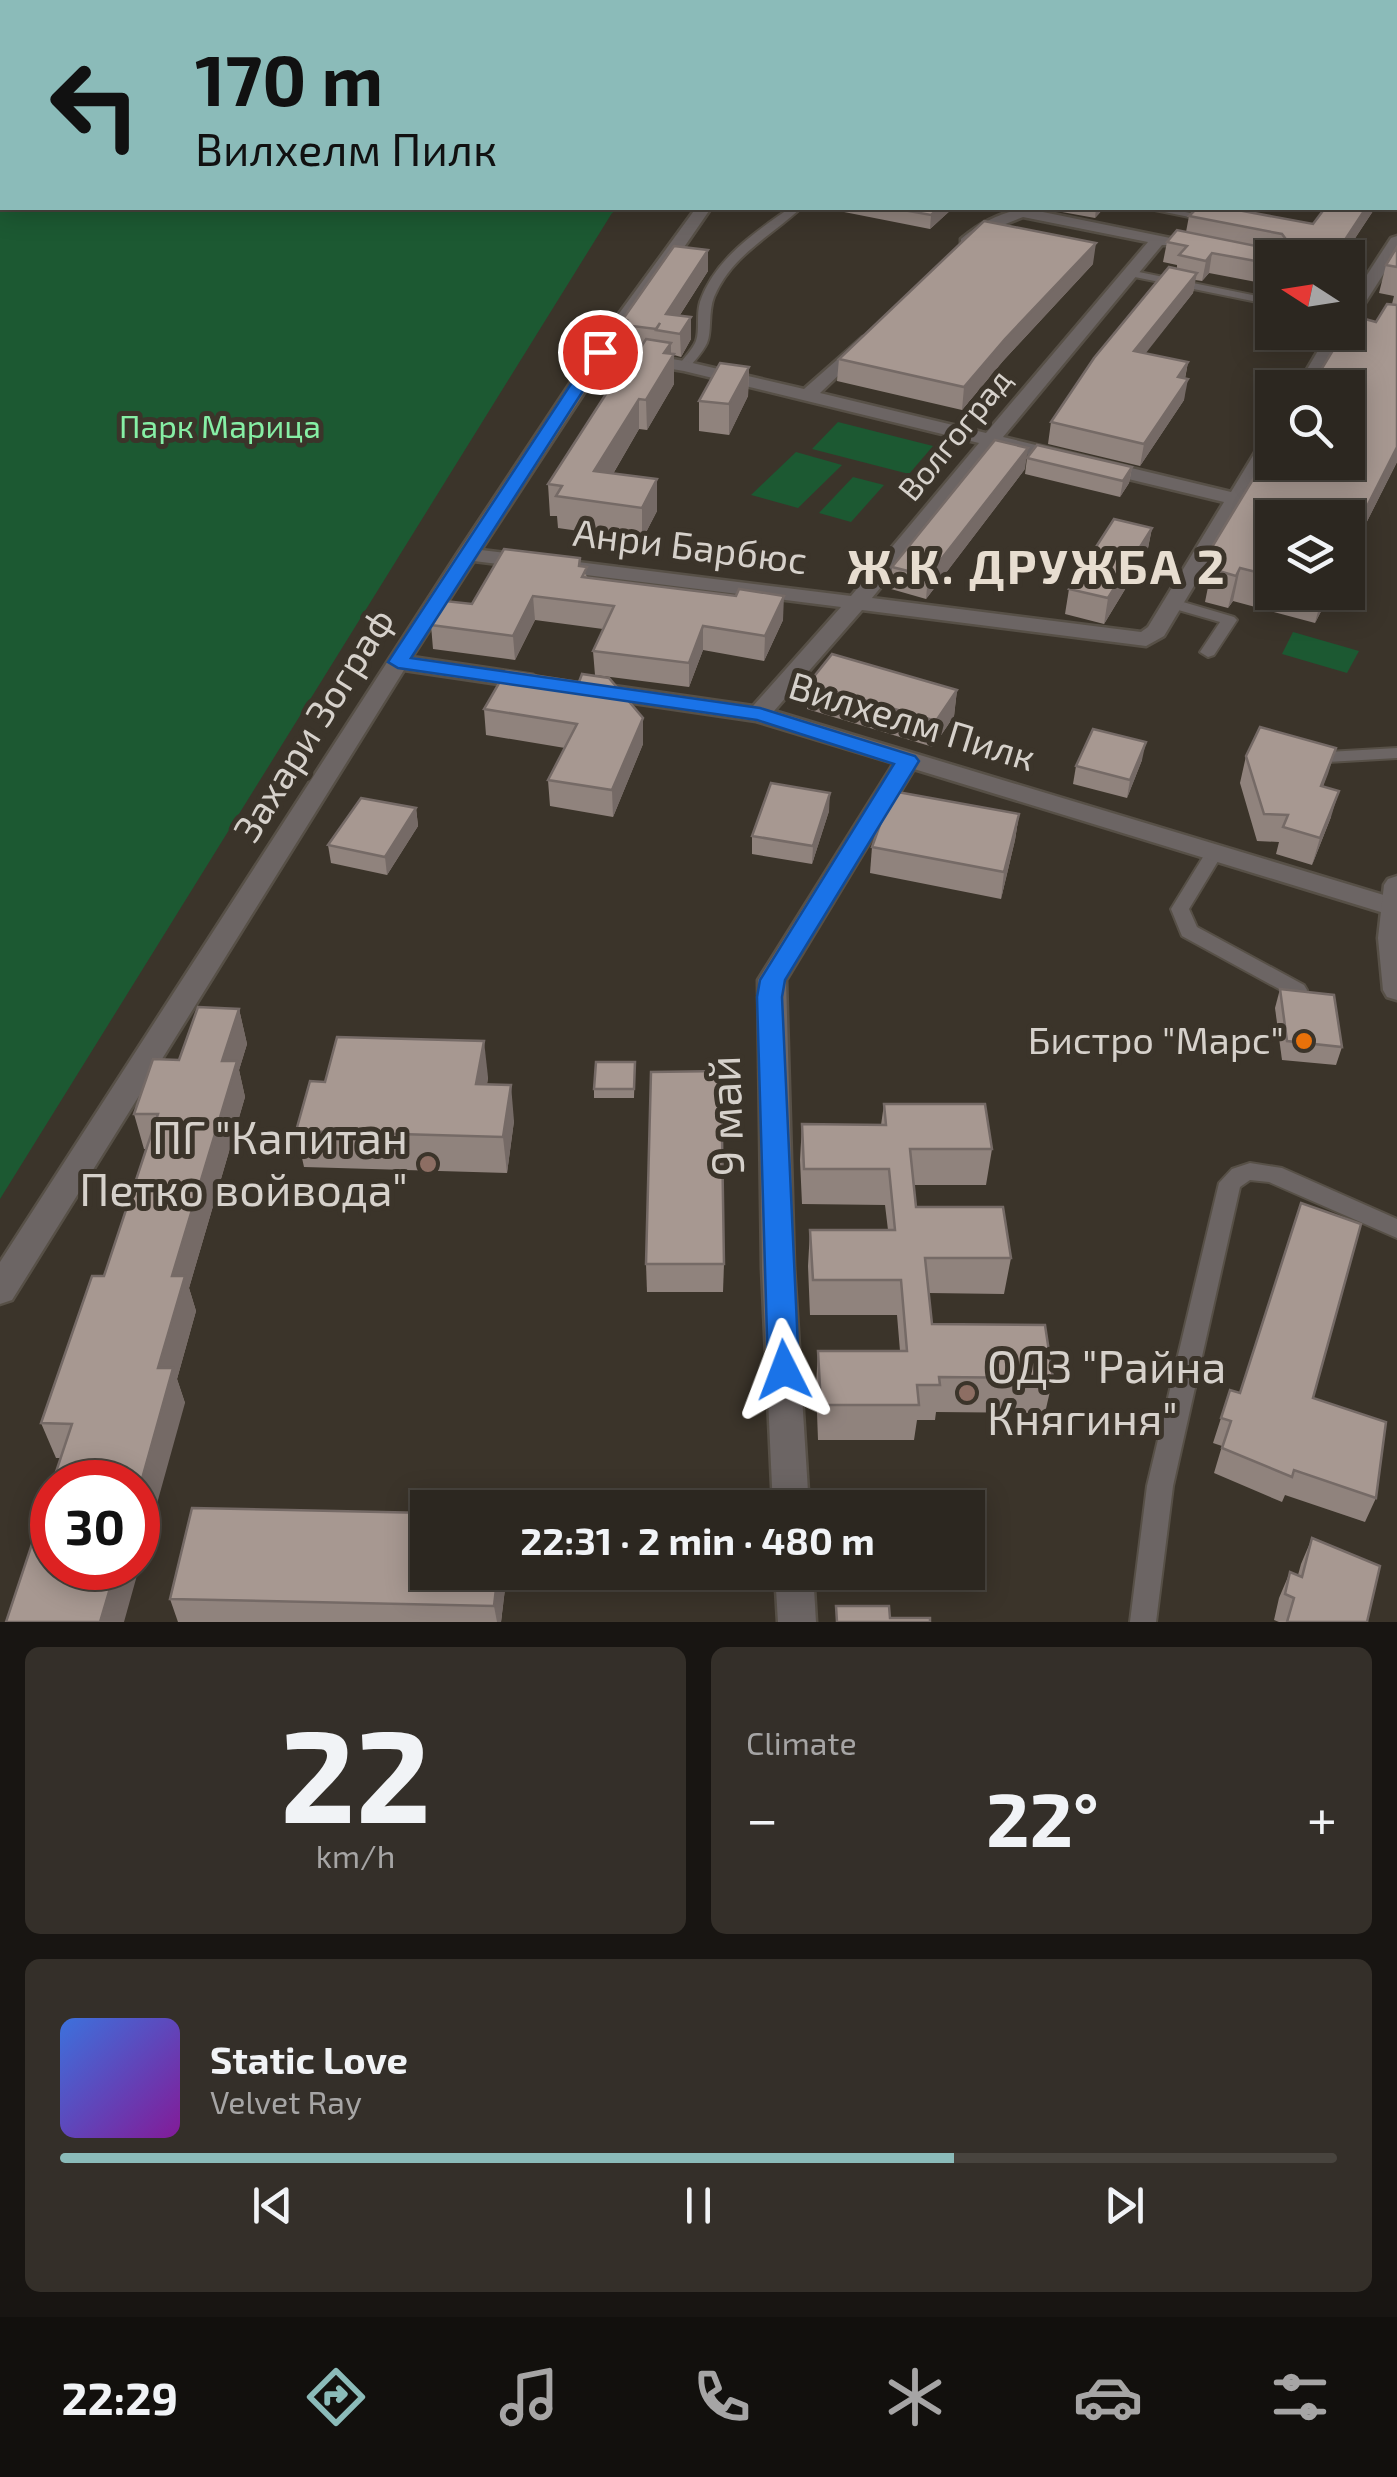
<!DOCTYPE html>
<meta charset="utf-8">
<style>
:root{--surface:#2c2720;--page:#342f29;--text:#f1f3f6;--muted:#a6a5a5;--line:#48443e;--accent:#8bbbb9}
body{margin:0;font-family:"Exo 2",sans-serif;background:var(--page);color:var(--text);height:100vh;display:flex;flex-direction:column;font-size:38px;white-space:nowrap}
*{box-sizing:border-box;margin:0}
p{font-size:32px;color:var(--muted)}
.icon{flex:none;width:55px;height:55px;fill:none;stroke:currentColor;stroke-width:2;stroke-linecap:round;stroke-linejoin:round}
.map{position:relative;height:1622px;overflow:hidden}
.details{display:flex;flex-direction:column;gap:25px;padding:25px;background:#181512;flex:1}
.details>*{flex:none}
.guide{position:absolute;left:0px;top:0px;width:1398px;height:210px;box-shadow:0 5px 25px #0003,0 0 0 2px var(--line);background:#8bbbb9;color:#111;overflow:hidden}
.needle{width:65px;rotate:282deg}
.buttons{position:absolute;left:1255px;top:240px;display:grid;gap:20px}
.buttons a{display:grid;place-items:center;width:110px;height:110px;border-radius:0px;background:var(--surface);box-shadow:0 5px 25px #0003,0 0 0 2px var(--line);font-size:50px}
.speed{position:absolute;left:30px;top:1460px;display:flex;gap:20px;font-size:50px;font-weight:700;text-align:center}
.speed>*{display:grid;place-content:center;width:130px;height:130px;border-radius:50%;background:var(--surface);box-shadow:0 5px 25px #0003,0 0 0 2px var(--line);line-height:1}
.speed .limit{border:15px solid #d22;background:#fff;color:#111}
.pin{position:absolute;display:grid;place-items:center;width:85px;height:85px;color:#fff;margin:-42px;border:5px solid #fff;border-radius:50%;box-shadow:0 2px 10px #0007}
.me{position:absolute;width:110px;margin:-55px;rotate:357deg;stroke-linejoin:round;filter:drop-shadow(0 0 8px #0008)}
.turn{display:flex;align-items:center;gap:35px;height:210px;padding:0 30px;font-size:45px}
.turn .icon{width:130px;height:130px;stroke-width:2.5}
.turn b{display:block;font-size:70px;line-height:85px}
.big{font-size:75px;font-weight:700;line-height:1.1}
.details .widget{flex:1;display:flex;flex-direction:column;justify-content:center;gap:15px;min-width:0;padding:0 35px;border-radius:15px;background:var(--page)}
.details .dial{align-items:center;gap:0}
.dial b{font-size:130px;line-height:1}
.song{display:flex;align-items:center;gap:30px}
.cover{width:120px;height:120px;border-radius:15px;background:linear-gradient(135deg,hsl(220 70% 55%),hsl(290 70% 35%))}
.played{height:10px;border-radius:5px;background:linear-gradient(90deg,var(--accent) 70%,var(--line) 70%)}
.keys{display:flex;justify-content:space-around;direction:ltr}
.heat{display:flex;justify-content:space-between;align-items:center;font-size:55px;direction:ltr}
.details .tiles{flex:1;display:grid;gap:25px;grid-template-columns:1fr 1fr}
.widget:last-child{grid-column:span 2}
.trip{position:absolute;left:410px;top:1490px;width:575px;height:100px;border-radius:0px;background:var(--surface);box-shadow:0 5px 25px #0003,0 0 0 2px var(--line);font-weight:700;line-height:100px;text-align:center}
.tab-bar{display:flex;height:160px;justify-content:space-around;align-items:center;background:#12100d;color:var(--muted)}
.tab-bar .icon{width:70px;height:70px}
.tab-bar .on{color:var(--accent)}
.tab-bar b{font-size:45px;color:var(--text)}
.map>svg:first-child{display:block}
</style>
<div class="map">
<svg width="1397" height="1622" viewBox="0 0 1397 1622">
<rect width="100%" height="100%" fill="#3b342a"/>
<g fill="#1c5932">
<polygon points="0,0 919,0 2,2 2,208 621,208 612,213 0,1199"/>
<polygon points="838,422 933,446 909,474 812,449"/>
<polygon points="796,452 842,465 798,508 751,495"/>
<polygon points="853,477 884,485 851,522 819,513"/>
<polygon points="1293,632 1359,651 1347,673 1282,654"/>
</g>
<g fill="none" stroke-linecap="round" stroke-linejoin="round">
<g stroke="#575047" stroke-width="4">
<g id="service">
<polygon points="2,55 2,61 0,62 0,56"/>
<path d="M790,208H801C771,236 731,256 714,297C708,312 712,332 707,343C703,352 694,361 688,369H680L678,366C683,359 693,349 696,341C700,329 696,315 700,302C714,260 755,232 790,208Z"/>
<polygon points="995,208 1014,208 1031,213 1026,216"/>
<polygon points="1145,208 1166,208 1219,219 1214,222"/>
<polygon points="1129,270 1272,299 1272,305 1125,275 1125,271"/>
<polygon points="1173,599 1234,617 1237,620 1214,655 1208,657 1200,652 1220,622 1168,607 1165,604 1168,601"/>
<polygon points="1397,748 1397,758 1310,763 1302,758 1310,753"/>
<polygon points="1214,847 1223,853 1189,909 1197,927 1304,985 1307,990 1304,995 1290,995 1182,936 1171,909 1208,849"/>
<polygon points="1250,1163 1282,1168 1397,1219 1397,1238 1269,1182 1250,1180 1240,1187 1173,1486 1156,1622 1130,1622 1147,1486 1219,1183 1232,1169"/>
</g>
</g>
<g stroke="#575047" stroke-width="5">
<polygon id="pedestrian" points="589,0 615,0 616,2 591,2"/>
</g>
<g stroke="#575047" stroke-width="5">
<g id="minor">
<polygon points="1395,28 1397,29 1397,37 1395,36"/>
<rect x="1395" y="57" width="2" height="8"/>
<rect x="1395" y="175" width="2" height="9"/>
<path d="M696,208H711L614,349L684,361L804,389L863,337L872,342L869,346L820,393L986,433L1148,242L1023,217L988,231L973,245H961V239C983,220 1010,208 1039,208L1038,211L1175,239V245H1162L1003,437L1231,492L1265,436L1272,434V455L1164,636L1146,646L862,610L774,711L1397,899V917L914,769L786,980L794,1268L809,1508H773L762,1268L758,980L894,763L756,721L593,697L581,690L593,683L753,706L841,607L474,561L412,657L533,675L544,682L533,689L404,670L12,1300L0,1304V1262L457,554L591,352ZM607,358L684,371L979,443L851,596L481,550ZM995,447L1224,502L1148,627L1141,632L872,598Z"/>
<polygon points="1397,236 1397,253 1354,320 1348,321 1348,304 1391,238"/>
<polygon points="1329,332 1346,332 1314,388 1296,388"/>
<polygon points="775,1572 813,1572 816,1622 778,1622"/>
</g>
</g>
<g stroke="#575047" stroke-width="5">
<polygon id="tertiary" points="1397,876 1397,1000 1387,997 1383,990 1378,938 1384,885 1388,879"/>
</g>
<use href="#service" fill="#6c6564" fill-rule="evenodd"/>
<use href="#pedestrian" fill="#6c6564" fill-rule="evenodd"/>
<use href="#minor" fill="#6c6564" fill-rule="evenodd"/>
<use href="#tertiary" fill="#6c6564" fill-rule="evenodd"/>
</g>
<g fill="#90837d">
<polygon points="951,0 1032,0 1029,2 951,2"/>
<polygon points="1395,68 1397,75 1397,149 1395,146"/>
<polygon points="839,208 953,208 930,229 839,211"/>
<polygon points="1062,208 1104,208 1095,218 1062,212"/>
<polygon points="1325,208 1375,208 1342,258 1272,258 1272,285 1209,273 1202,281 1195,280 1193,293 1145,353 1188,362 1185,379 1184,400 1140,466 1048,444 1051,422 1177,269 1177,265 1163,262 1167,242 1186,232 1189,216 1313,224"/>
<polygon points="1397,247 1397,462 1348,559 1272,518 1272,592 1331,592 1315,623 1233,601 1228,608 1205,602 1208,587 1202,585 1209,552 1358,330 1376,322 1392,304 1394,296 1379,293 1386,265"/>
<polygon points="708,250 708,271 680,315 691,339 681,357 674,355 674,384 647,430 639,429 613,474 657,479 657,511 642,540 558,528 557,516 550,516 548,484 620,381 639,349 625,347 623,319"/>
<polygon points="1093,264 1003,361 962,410 837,381 839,359"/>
<polygon points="749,367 748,396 729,435 699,431 699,401"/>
<polygon points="1027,458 1132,467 1129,483 1120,497 1025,474"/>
<polygon points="1025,469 926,599 891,589 892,567"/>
<polygon points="1152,528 1147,553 1104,624 1065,614 1069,589"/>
<polygon points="580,566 588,578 783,620 764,661 703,650 689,687 595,675 593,651 603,629 535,620 515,660 433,649 431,625 472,604"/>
<polygon points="579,682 643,744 613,817 550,806 548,780 565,748 486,735 484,709"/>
<polygon points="808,684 957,690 954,716 933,747 807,709"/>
<polygon points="1336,748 1323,786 1331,817 1312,865 1276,854 1279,842 1257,841 1240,783 1246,756"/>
<polygon points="1142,760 1127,798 1073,784 1076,766"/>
<polygon points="416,808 418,826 387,875 331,863 328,845"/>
<polygon points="829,811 812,864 752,854 752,836"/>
<polygon points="1019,814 1015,840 1001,899 870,873 872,847"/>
<polygon points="1280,989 1342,1047 1336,1065 1282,1060 1275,1008"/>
<polygon points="239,1009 247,1044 239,1070 245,1097 189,1288 196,1311 177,1379 185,1403 61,1458 56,1458 41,1423 104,1276 146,1149 144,1149 134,1114 179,1060"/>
<polygon points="635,1062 634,1098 594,1098 594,1089"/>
<polygon points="488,1077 487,1085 514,1121 507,1173 304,1167 296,1131"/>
<polygon points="884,1104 992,1149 986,1185 914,1185 916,1207 1011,1258 1004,1294 929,1293 932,1324 1053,1378 1045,1413 936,1412 935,1420 917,1420 914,1440 818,1440 816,1386 818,1351 900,1351 897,1315 810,1315 808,1266 810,1230 888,1230 885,1205 802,1204 800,1160 802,1124 881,1125"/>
<polygon points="646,1264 724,1264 723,1292 647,1292"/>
<polygon points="1230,1390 1239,1393 1313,1398 1376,1498 1365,1522 1285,1495 1282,1502 1214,1473 1222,1446 1213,1443"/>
<polygon points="1312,1538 1367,1622 1279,1622 1274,1620 1279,1598 1290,1572 1298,1575 1301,1564"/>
<polygon points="428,1572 507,1572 501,1622 178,1622 170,1599"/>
</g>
<g fill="#756a66">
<polygon points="1012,0 1032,0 1029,2 1012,2"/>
<polygon points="939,208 953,208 930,229 931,215"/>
<polygon points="1096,208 1104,208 1095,218"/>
<polygon points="1366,208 1375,208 1342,258 1333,258"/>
<polygon points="1096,243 1093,264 1003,361 962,410 964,387 1005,339"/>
<polygon points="708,250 708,271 669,332 666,314"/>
<polygon points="1212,253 1209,273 1202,281 1206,261"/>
<polygon points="1197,273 1193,293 1131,372 1134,351"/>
<polygon points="691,317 691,339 681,357 680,334"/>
<polygon points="671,343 671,359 674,354 674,384 647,430 646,400 664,353"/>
<polygon points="1188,362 1184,383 1178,377"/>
<polygon points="749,367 748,396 729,435 729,404"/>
<polygon points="1188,379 1184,400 1140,466 1144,444"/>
<polygon points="639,399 639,429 596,503 594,471"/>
<polygon points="1397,447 1397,462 1348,559 1348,544"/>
<polygon points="1028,448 1025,469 926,599 928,576"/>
<polygon points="1132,467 1129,483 1120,497 1123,481"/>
<polygon points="657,479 657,511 642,540 642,508"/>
<polygon points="1152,528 1147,553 1104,624 1108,598"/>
<polygon points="1240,568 1233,601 1228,608 1236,576"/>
<polygon points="1323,592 1331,592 1315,623"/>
<polygon points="533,596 535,620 515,660 513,636"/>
<polygon points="784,596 783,620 764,661 765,636"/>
<polygon points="703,626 703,650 689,687 689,663"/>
<polygon points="957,690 954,716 933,747 936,721"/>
<polygon points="643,718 643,744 613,817 612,790"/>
<polygon points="1146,742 1142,760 1127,798 1130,780"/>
<polygon points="1336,748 1328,774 1313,812 1321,786"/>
<polygon points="1339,791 1331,817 1312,865 1320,838"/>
<polygon points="830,793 829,811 812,864 813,846"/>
<polygon points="416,808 418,826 387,875 385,857"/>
<polygon points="1019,814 1015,840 1001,899 1004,872"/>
<polygon points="239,1009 247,1044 239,1070 245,1097 189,1288 196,1311 177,1379 185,1403 124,1622 100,1622 116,1568 138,1568 138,1493 172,1276 222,1061"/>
<polygon points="484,1041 488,1077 481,1120 476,1084"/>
<polygon points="511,1085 514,1121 507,1173 503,1137"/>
<polygon points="498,1572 507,1572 501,1622 497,1622 494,1606"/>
</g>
<g fill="#a79891" stroke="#756a66" stroke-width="2.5">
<polygon points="1170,0 1381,0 1380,1 1389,2 1167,2"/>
<polygon points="1395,68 1397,75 1397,127 1395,127"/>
<polygon points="892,208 939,208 931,215"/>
<polygon points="1197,208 1227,208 1313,224 1325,208 1366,208 1333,258 1272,258 1272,264 1212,253 1206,261 1179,255 1187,246 1167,242 1177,230 1276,250 1285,238 1282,234 1189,216"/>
<polygon points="984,221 1096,243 1005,339 964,387 839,359"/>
<polygon points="674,246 708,250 666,314 691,317 680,334 656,330 660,323 656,329 624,325 627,320 623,319"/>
<polygon points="1397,247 1397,267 1386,265"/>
<polygon points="1169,267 1197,273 1134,351 1188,362 1178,377 1188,379 1144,444 1051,422 1094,358"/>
<polygon points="1387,304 1397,305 1397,447 1348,544 1348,518 1272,518 1272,576 1240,568 1236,576 1212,569 1221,555 1209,552 1272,448 1272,462 1348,462 1348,388 1310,388 1344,332 1348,332 1348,328 1358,330 1365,319 1376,322"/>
<polygon points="646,339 671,343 664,353 674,354 646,400 639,399 594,471 657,479 642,508 556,496 562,486 548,484 615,380 620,381"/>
<polygon points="720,363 749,367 729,404 699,401"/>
<polygon points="995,440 1028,448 928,576 892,567"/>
<polygon points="1037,445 1132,467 1123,481 1027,458"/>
<polygon points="1114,519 1152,528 1108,598 1069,589"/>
<polygon points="504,549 580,558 579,566 587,567 582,577 736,596 739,589 784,596 765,636 703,626 689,663 593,651 614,606 533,596 513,636 431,625 445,601 472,604"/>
<polygon points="832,654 957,690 936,721 808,684"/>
<polygon points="506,671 579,682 582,674 609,678 643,718 612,790 548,780 577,724 484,709"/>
<polygon points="1260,727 1336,748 1321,786 1339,791 1320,838 1283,827 1288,815 1264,814 1246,756"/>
<polygon points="1093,729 1146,742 1130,780 1076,766"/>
<polygon points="771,783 830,793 813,846 752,836"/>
<polygon points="892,791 1019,814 1004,872 872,847"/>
<polygon points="361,798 416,808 385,857 328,845"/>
<polygon points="1280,989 1334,995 1342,1047 1287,1041"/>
<polygon points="198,1007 239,1009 222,1061 237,1061 172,1276 185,1276 158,1368 173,1368 138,1493 138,1482 52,1482 52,1568 116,1568 100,1622 6,1622 72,1424 41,1423 92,1276 104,1276 158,1114 134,1114 153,1059 179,1060"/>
<polygon points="337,1037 484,1041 476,1084 511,1085 503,1137 296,1131 310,1081 325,1082"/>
<polygon points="596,1062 635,1062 634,1089 594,1089"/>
<polygon points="721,1071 724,1264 646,1264 651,1072"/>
<polygon points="884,1104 985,1104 992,1149 910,1149 916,1207 1003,1207 1011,1258 925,1258 932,1324 1045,1325 1053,1378 939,1377 940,1385 917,1385 919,1405 821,1405 818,1351 907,1351 901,1280 813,1280 810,1230 895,1230 889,1169 804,1169 802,1124 886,1125"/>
<polygon points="1301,1203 1361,1224 1313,1398 1386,1422 1376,1498 1294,1470 1292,1477 1222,1448 1231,1421 1221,1418 1230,1390 1240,1393"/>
<polygon points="192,1508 428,1513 428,1572 498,1572 494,1606 170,1599"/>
<polygon points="1312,1538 1380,1566 1367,1622 1287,1622 1294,1598 1285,1594 1290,1572 1302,1577"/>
<polygon points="836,1606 889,1606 890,1618 930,1618 930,1622 837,1622"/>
</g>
<polygon fill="#1a73e8" stroke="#114b97" stroke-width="2.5" points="600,348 608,352 411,658 760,708 915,756 919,761 785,980 782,997 799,1370 794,1380 784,1384 773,1380 768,1370 757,997 760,980 894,764 757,720 398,668 388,662 592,352"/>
<circle fill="#e8710a" stroke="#3b342a" stroke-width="4" cx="1304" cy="1041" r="10"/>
<g fill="#8d6e63" stroke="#3b342a" stroke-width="4">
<circle cx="428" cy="1164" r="10"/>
<circle cx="967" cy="1393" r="10"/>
</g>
<g text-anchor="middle" stroke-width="10" stroke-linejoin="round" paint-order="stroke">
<g font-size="32" fill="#86efa5" stroke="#3b342a">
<text x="220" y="438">Парк Марица</text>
</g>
<g font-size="32" fill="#d6d1cb" stroke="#3b342a">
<text transform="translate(955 435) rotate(-51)" y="11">Волгоград</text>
</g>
<g font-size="38" fill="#d6d1cb" stroke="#3b342a">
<text transform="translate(690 547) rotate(7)" y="13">Анри Барбюс</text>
<text transform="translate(912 722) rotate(17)" y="13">Вилхелм Пилк</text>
<text transform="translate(314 725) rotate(-58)" y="13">Захари Зограф</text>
</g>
<g font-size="38" fill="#d6d1cb" stroke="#3b342a" text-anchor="end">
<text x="1284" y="1054">Бистро "Марс"</text>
</g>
<g font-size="45" fill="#d6d1cb" stroke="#3b342a">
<text transform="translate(726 1116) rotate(-92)" y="16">9 май</text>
</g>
<g font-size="45" fill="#d6d1cb" stroke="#3b342a" text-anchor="end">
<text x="408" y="1154">ПГ "Капитан<tspan x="408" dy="52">Петко войвода"</tspan></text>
<text x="987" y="1383" text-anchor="start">ОДЗ "Райна<tspan x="987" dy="52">Княгиня"</tspan></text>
</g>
<g font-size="48" font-weight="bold" letter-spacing="2.5" fill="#e7ddd0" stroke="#3b342a">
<text x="1037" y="584">Ж.К. ДРУЖБА 2</text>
</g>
</g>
</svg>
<div class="buttons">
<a><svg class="needle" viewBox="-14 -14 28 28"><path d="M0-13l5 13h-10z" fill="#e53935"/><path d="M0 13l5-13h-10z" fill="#a6a5a5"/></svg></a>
<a><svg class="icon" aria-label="search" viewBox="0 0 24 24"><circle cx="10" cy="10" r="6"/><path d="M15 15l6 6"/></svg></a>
<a><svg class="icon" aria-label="layers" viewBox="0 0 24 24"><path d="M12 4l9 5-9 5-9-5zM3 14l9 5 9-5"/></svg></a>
</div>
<div class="speed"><div class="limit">30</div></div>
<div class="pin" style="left:600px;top:352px;background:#d93025"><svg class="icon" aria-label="arrive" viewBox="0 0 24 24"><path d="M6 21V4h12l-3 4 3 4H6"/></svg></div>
<svg class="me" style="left:784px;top:1370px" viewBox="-20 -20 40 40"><path d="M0-17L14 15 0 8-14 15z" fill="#1a73e8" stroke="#fff" stroke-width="4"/></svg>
<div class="trip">22:31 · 2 min · 480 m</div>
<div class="guide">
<div class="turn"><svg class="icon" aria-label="left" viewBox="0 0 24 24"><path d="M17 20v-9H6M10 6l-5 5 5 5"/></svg><div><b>170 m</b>Вилхелм Пилк</div></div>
</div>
</div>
<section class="details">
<div class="tiles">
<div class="widget dial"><b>22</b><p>km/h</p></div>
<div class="widget"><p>Climate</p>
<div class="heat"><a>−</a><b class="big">22°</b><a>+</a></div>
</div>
<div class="widget">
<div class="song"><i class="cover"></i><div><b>Static Love</b><p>Velvet Ray</p></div></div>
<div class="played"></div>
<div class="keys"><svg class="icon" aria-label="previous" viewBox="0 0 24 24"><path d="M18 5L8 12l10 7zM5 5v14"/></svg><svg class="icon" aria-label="pause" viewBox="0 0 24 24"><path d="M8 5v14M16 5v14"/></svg><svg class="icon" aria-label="next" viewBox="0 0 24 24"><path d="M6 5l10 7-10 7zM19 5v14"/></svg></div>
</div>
</div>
</section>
<nav class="tab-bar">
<b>22:29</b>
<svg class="icon on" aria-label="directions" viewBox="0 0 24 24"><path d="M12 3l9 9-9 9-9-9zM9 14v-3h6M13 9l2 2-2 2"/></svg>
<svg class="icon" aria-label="music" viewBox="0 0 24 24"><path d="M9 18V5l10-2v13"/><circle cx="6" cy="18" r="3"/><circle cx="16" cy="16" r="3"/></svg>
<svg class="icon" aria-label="phone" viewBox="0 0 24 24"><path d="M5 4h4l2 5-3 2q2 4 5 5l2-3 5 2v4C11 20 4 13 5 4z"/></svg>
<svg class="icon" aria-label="climate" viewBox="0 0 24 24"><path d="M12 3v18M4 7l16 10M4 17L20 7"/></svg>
<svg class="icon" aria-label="car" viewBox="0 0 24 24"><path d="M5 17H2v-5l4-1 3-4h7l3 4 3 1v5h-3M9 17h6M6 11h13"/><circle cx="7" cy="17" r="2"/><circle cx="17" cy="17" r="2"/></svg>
<svg class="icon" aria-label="filters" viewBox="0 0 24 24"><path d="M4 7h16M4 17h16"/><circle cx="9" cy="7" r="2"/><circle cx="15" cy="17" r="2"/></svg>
</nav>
